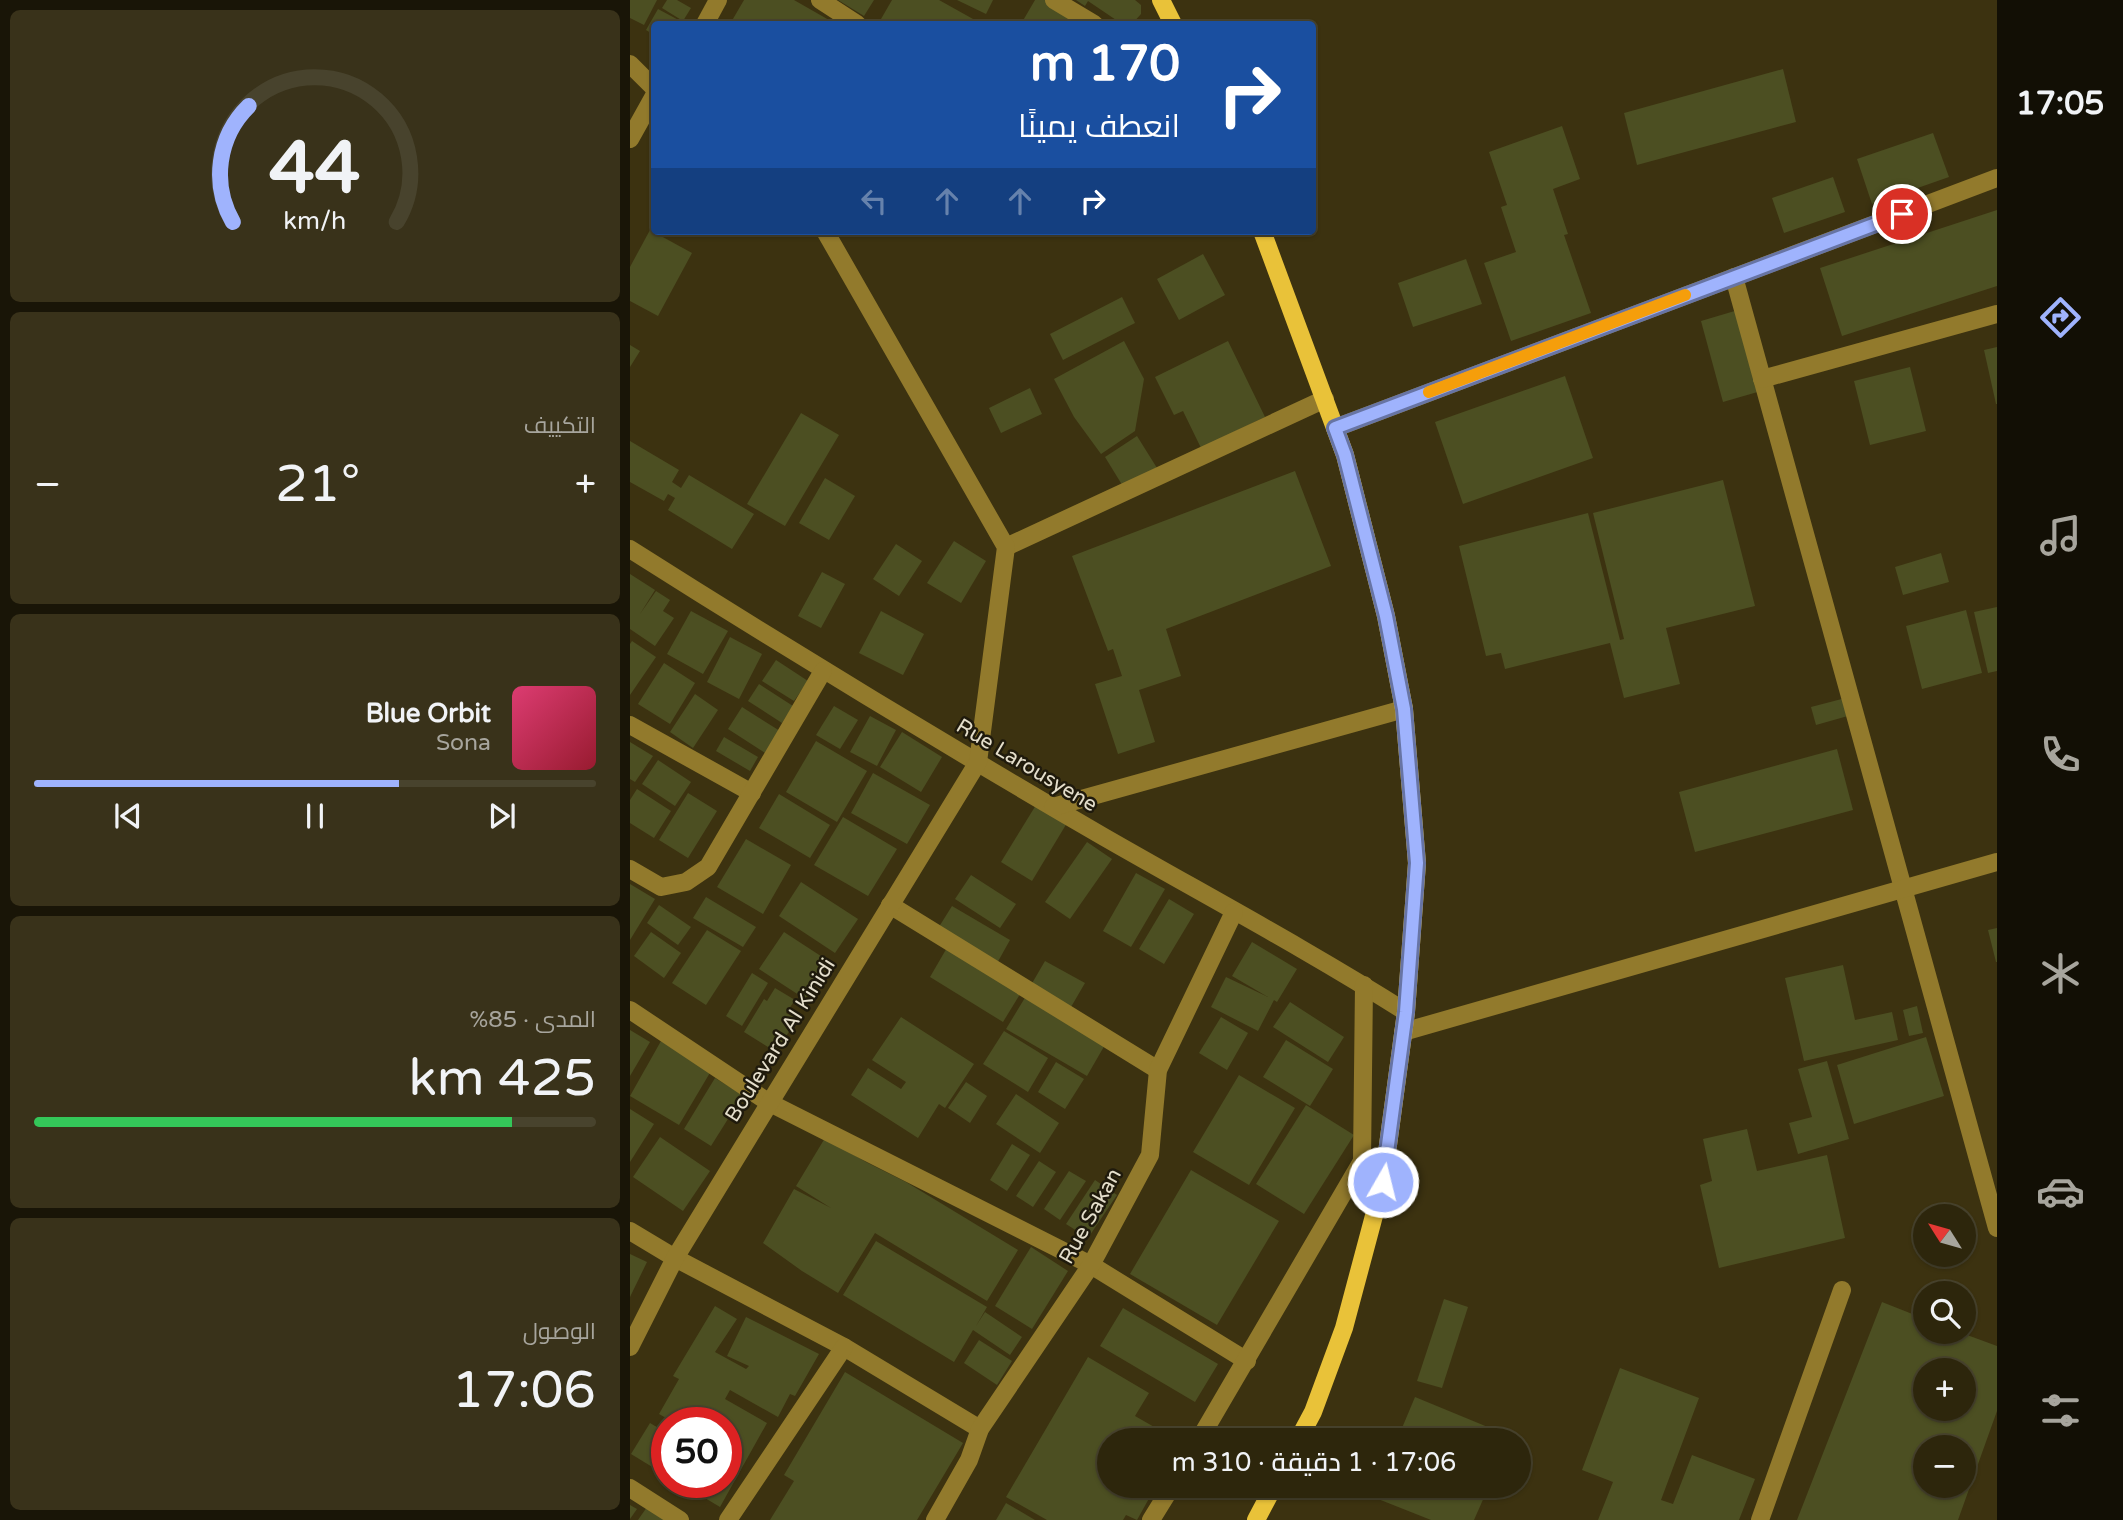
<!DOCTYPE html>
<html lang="ar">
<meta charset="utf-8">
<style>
:root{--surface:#2d260c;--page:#39321a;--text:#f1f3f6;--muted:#a7a59d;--line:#48432d;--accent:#9fb3fd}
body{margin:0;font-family:"Varela Round",Cairo,sans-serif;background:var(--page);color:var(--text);direction:rtl;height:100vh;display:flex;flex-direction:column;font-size:26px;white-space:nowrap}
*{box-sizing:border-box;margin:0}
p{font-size:23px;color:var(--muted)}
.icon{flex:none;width:38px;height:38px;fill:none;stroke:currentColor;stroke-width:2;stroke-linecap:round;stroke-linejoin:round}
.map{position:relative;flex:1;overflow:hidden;direction:ltr}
.sheet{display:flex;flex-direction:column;gap:10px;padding:10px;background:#191507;width:630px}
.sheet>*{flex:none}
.guide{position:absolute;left:21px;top:21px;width:665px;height:214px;border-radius:7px;box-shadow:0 2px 5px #0004,0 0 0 2px var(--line);direction:rtl;background:#1a4fa0;color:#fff;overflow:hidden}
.needle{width:46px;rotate:307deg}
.controls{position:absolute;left:1283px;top:1204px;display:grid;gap:14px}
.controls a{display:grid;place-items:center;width:63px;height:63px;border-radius:50%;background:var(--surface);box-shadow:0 2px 5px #0004,0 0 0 2px var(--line);font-size:35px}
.speed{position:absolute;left:21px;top:1407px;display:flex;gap:14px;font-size:35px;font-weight:700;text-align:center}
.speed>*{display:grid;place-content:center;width:91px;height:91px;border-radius:50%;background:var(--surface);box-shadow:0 2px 5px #0004,0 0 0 2px var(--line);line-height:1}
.speed .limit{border:10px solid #d22;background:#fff;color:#111}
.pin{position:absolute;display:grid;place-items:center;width:60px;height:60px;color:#fff;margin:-30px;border:4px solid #fff;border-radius:50%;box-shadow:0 2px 7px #0007}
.me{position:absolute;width:77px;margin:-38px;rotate:8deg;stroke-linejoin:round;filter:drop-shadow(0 0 5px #0008)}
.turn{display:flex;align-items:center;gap:24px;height:147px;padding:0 21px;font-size:32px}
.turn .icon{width:91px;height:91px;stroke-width:2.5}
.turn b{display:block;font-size:49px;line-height:60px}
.lanes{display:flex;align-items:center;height:66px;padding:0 21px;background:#0003;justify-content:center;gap:35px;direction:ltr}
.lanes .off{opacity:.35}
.big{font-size:52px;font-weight:600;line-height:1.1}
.sheet .tile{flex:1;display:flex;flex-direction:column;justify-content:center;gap:10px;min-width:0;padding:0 24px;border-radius:10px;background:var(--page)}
.sheet .dial{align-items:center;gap:0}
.dial svg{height:182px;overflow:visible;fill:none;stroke:var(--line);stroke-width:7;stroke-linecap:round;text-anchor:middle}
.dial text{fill:var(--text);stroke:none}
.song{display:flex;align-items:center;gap:21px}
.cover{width:84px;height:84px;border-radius:10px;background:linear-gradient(135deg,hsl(340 70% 55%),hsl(350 70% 35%))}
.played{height:7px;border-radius:4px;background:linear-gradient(90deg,var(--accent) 65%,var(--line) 65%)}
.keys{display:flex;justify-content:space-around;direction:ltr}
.heat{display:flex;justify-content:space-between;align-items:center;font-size:38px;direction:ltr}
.charge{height:10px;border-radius:5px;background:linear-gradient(90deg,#34c759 85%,var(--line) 0)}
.trip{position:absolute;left:467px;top:1428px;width:434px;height:70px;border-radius:35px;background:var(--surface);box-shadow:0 2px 5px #0004,0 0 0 2px var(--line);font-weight:600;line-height:70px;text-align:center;direction:rtl}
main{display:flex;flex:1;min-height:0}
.dock{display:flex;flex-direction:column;width:126px;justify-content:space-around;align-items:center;background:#120f05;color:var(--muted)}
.dock .icon{width:49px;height:49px}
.dock .current{color:var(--accent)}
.dock b{font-size:32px;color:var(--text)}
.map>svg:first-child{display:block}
</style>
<main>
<nav class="dock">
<b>17:05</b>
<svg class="icon current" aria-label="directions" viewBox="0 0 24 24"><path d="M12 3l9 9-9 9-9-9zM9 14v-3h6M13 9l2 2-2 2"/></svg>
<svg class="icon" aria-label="music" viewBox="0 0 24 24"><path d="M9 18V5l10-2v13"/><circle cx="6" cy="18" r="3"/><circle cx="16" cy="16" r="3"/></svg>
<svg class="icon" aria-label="phone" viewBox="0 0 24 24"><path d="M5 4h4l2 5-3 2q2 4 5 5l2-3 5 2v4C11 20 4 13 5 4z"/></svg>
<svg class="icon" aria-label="climate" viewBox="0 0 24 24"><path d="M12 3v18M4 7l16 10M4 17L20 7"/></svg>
<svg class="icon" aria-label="car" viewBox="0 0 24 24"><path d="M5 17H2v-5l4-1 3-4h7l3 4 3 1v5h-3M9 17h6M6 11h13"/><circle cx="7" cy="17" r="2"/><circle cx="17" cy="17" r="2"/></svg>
<svg class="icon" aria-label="filters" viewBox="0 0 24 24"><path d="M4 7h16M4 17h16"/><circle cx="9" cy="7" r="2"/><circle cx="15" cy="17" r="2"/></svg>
</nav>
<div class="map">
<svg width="1367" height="1520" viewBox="0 0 1367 1520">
<rect width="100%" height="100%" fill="#3c3210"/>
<g fill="#4c4f22" fill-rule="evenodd">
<polygon points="0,0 27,0 14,25 0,18"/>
<polygon points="37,0 47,0 61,8 53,21 32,8"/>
<polygon points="114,0 164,0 206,24 100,24"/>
<polygon points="208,0 244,0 234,16"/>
<polygon points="262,0 309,0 352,24 261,24 251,19"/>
<polygon points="327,0 363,0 356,14"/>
<polygon points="405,0 417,0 443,16 438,24 391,24"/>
<polygon points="446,0 505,0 511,5 511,14 502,24 492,24 458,1 455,6"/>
<polygon points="28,9 56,24 24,24 24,35 16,30"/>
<polygon points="1153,69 1166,122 1007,165 994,113"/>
<polygon points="932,126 950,179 923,189 938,234 934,235 961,313 881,341 854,263 886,252 871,207 877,205 859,152"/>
<polygon points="1303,133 1319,177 1242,204 1227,159"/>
<polygon points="1203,177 1215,212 1154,233 1142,198"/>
<polygon points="1367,210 1367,286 1212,336 1190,268"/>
<polygon points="20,230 62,253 28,316 0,301 0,267"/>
<polygon points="573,254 595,295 549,320 527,279"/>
<polygon points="836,259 852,304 783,327 768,283"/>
<polygon points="492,297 505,323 433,360 420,334"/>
<polygon points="1108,310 1131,391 1093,402 1071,321"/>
<polygon points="494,341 514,379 505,431 471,454 444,417 424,379"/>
<polygon points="598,341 635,417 571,448 553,411 544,415 525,377"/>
<polygon points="0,345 10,351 0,367"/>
<polygon points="1367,347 1367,404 1366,404 1354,350"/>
<polygon points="1280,367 1296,431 1240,445 1224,381"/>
<polygon points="935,376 963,458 833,504 805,422"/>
<polygon points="400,388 412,414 371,433 359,408"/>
<polygon points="171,413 209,435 155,526 117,504"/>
<polygon points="507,436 527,468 494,488 475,457"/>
<polygon points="0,441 49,470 42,482 51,488 59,475 124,514 102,549 38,510 45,498 38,494 34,501 0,482"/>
<polygon points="665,471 701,566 536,629 551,676 509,690 525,742 488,754 465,684 492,676 483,649 478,651 442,556"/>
<polygon points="195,478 225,496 199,540 169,523"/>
<polygon points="1093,480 1125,606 1036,628 1050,684 994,698 980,643 875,669 871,653 856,656 829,546 958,513 990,640 994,639 963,513"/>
<polygon points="324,541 356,561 331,603 297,583"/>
<polygon points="266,544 292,561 269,596 243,579"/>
<polygon points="1311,553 1319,582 1273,595 1265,567"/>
<polygon points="192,572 215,584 191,628 168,616"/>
<polygon points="0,574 25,590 10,614 26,591 40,600 33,611 44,618 25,646 0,629"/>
<polygon points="1367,607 1367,671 1358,673 1344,612"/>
<polygon points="1336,610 1352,673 1292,689 1276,626"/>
<polygon points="61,611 98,631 73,674 37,654"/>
<polygon points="251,611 294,634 273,675 229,653"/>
<polygon points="100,637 132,654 109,699 77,682"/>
<polygon points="2,641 26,657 0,695 0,644"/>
<polygon points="146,660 178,681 164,701 132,681"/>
<polygon points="34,663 65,683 40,724 8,704"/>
<polygon points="129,684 163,706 152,723 118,701"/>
<polygon points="65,694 88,710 63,748 40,732"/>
<polygon points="1227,695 1232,712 1186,725 1181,707"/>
<polygon points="204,706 228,720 210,749 186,735"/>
<polygon points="112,707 150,731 135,753 98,729"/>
<polygon points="240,716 266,730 247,766 220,752"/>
<polygon points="272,732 312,757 291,792 250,767"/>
<polygon points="94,737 128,757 120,771 86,751"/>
<polygon points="186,741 237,771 207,822 156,792"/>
<polygon points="0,742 23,756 5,782 0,779"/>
<polygon points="1207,749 1223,810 1065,852 1049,792"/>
<polygon points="28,760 61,782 45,806 12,784"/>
<polygon points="243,773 300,805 277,844 221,813"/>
<polygon points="7,789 41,811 24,838 0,823 0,800"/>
<polygon points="58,793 87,811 58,858 29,840"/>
<polygon points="149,794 200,825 180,858 129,828"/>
<polygon points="406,805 437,823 402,881 371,862"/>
<polygon points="213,817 267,849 238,896 184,865"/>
<polygon points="116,839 161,865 133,914 87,887"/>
<polygon points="457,842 482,859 440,919 415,902"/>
<polygon points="506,873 535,889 501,947 473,931"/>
<polygon points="341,875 386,904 370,928 325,899"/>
<polygon points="171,882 228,919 205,953 149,916"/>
<polygon points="0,884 25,899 0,940"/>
<polygon points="76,897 126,927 113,947 63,918"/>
<polygon points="539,899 564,914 534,964 509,949"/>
<polygon points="29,905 61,927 48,945 17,923"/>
<polygon points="322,906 380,940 366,965 307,930"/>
<polygon points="1367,928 1367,962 1366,962 1358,930"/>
<polygon points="77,930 111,951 76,1005 42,983"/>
<polygon points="21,932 51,953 34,978 4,956"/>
<polygon points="154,932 200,962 175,999 129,969"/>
<polygon points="622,942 667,969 647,1002 644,1000 628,1031 581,1007 596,977 638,997 602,976"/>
<polygon points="318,946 392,991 373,1022 300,977"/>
<polygon points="415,961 455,983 441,1007 401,985"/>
<polygon points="1213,965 1225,1020 1262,1012 1268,1040 1174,1061 1155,978"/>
<polygon points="122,973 138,983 112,1026 96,1016"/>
<polygon points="145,988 165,1000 156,1013 167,1019 146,1052 114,1032 134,999 137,1001"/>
<polygon points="396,996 476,1043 457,1076 376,1029"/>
<polygon points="660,1002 714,1037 698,1062 643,1027"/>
<polygon points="1287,1006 1293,1033 1279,1036 1273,1010"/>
<polygon points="271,1017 344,1064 315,1108 309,1104 288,1138 221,1095 238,1068 271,1089 276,1082 242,1060"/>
<polygon points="591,1017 618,1033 597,1070 569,1053"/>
<polygon points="0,1030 20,1042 0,1076"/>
<polygon points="374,1031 418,1058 398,1092 353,1064"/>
<polygon points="1296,1037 1314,1096 1224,1124 1207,1065"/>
<polygon points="656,1040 703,1069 680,1106 633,1077"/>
<polygon points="31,1041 81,1071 49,1125 0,1096"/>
<polygon points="1197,1061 1219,1139 1168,1154 1159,1123 1182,1117 1168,1069"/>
<polygon points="426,1062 454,1079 435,1109 408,1092"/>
<polygon points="609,1075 665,1108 619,1185 563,1152"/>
<polygon points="85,1078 113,1095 81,1146 54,1129"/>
<polygon points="336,1082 357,1096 340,1123 318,1108"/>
<polygon points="386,1094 429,1123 410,1153 366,1124"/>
<polygon points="676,1105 724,1135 674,1214 626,1184"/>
<polygon points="0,1109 24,1124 0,1162"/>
<polygon points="1117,1129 1127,1171 1197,1155 1215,1238 1089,1268 1070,1185 1082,1181 1073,1139"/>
<polygon points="30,1137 80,1171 53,1211 3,1177"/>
<polygon points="195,1138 236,1162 276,1182 388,1250 357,1301 245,1233 208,1293 172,1271 133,1243 164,1189 201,1208 166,1186"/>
<polygon points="382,1144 400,1155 377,1191 360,1180"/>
<polygon points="409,1161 426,1172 403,1207 386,1196"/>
<polygon points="561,1170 649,1221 587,1325 500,1274"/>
<polygon points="439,1171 456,1181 430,1220 414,1209"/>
<polygon points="465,1180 487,1195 458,1238 436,1224"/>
<polygon points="246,1241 357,1307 346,1326 355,1312 392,1337 380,1355 343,1330 324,1362 213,1295"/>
<polygon points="401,1247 438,1271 402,1329 365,1306"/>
<polygon points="0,1254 17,1262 0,1297"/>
<polygon points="814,1299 838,1307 812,1388 787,1381"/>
<path d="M1252,1302L1295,1319V1332H1329L1367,1346V1411L1328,1520H1167ZM1295,1370H1334V1409H1295ZM1295,1447H1334V1486H1295Z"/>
<polygon points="85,1306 107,1319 85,1352 116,1369 119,1366 97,1356 116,1317 189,1354 165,1396 160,1394 148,1417 100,1390 95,1399 137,1423 90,1507 48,1482 96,1482 96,1423 45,1423 29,1414 49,1379 43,1376"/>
<polygon points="493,1308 588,1364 565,1402 470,1346"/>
<polygon points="349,1340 382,1361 367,1385 334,1363"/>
<polygon points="458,1357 519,1393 505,1416 547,1440 480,1440 480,1486 526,1486 507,1520 496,1515 493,1520 417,1520 376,1497"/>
<polygon points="990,1368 1069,1398 1031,1500 1043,1504 1062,1455 1125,1479 1109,1520 968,1520 983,1482 952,1470"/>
<polygon points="215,1372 333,1443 287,1520 140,1520 164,1481 154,1475"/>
<polygon points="785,1397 882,1437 880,1440 767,1440"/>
<polygon points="20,1423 37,1433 37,1476 1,1454"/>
<polygon points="748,1486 859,1486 844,1520 801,1520 743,1497"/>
<polygon points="376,1503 405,1520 366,1520"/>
<polygon points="0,1505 7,1509 0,1519"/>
<polygon points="17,1507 36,1520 8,1520"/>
</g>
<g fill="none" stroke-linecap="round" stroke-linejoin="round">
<g stroke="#927a2c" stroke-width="18">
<polyline points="190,0 227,24"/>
<polyline points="424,0 464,24"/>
<polyline points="75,24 88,0"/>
<polyline points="0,64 24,88"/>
<polyline points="0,139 24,96"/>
<polyline points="1104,277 1367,1228"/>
<polyline points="1132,379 1367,314"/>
<polyline points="705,428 1367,178"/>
<polyline points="376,547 695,399"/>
<path d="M0,549C156,648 314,744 474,837C575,895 678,950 776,1012"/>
<polyline points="0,725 122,793"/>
<polyline points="423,807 774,709"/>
<polyline points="0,869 31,887 56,882 78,867 193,671"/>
<polyline points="260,905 528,1070"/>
<polyline points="0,1010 138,1102 461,1265 617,1361"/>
<polyline points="773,1032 1367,862"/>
<polyline points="0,1231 45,1258 214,1347 350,1429"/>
<polyline points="0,1347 45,1258 348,762 376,547 195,231"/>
<polyline points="569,1440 732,1161 734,985"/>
<polyline points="0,1488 50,1520"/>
<polyline points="98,1520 214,1347"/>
<polyline points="305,1520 339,1460 350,1429 461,1265 520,1155 528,1070 604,912"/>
<polyline points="521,1520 542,1486"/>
<polyline points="1130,1520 1212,1290"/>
</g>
<g stroke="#e9c239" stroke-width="18">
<polyline points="531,0 543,24"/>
<polyline points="632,231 715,455 756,616 774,709 787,863 776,1012 753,1182 714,1328 683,1412 668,1440"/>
<polyline points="626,1520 644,1486"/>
</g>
</g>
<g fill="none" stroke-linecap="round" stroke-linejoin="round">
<g stroke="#6774a4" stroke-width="18">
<polyline id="route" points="753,1182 776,1012 787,863 774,709 756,616 715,455 705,428 1272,214"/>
</g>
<use href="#route" stroke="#9fb3fd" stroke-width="12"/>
<polyline stroke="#f59e0b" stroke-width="12" points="799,392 1055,295"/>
</g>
<g text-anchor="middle" stroke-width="5" stroke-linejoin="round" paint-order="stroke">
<g font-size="21" fill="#e4decb" stroke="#1f1a0c">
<text transform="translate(397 765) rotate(31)" y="7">Rue Larousyene</text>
<text transform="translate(150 1040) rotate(-58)" y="7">Boulevard Al Kinidi</text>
<text transform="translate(460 1216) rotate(-61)" y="7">Rue Sakan</text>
</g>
</g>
</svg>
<div class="controls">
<a><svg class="needle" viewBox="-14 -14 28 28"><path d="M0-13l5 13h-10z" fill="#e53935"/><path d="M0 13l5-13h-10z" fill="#a7a59d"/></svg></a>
<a><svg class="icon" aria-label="search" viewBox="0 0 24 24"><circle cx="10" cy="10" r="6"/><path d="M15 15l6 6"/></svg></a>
<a>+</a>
<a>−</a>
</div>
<div class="speed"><div class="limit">50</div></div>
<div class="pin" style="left:1272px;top:214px;background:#d93025"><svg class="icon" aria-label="arrive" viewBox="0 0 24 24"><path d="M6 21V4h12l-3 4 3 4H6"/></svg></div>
<svg class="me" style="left:753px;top:1182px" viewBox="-20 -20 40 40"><circle r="17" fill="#9fb3fd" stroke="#fff" stroke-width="3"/><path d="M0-11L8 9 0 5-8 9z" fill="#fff"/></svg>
<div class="trip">17:06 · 1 دقيقة · 310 m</div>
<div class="guide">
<div class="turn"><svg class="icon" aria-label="right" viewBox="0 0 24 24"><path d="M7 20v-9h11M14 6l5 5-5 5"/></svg><div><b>170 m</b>انعطف يمينًا</div></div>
<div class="lanes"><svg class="icon off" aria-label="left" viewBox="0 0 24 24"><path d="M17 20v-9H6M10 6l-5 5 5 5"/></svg><svg class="icon off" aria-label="ahead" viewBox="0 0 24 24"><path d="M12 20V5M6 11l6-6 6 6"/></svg><svg class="icon off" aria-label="ahead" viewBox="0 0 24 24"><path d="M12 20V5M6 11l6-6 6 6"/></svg><svg class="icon" aria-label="right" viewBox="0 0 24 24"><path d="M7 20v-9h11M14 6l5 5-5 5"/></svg></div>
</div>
</div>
<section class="sheet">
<div class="tile dial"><svg viewBox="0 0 100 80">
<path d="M14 69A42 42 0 1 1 86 69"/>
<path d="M14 69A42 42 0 0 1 21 18" stroke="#9fb3fd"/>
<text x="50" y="56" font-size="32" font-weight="700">44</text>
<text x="50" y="72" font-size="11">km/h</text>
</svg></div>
<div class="tile"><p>التكييف</p>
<div class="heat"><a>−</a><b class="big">21°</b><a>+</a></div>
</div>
<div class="tile">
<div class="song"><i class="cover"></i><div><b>Blue Orbit</b><p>Sona</p></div></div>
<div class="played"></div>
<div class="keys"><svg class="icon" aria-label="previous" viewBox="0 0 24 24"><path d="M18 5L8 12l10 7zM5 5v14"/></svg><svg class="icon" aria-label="pause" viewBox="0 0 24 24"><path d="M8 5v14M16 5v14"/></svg><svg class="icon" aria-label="next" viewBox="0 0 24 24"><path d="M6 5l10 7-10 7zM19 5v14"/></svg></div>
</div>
<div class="tile"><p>المدى · 85%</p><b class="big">425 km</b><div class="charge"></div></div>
<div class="tile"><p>الوصول</p><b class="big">17:06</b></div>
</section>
</main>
